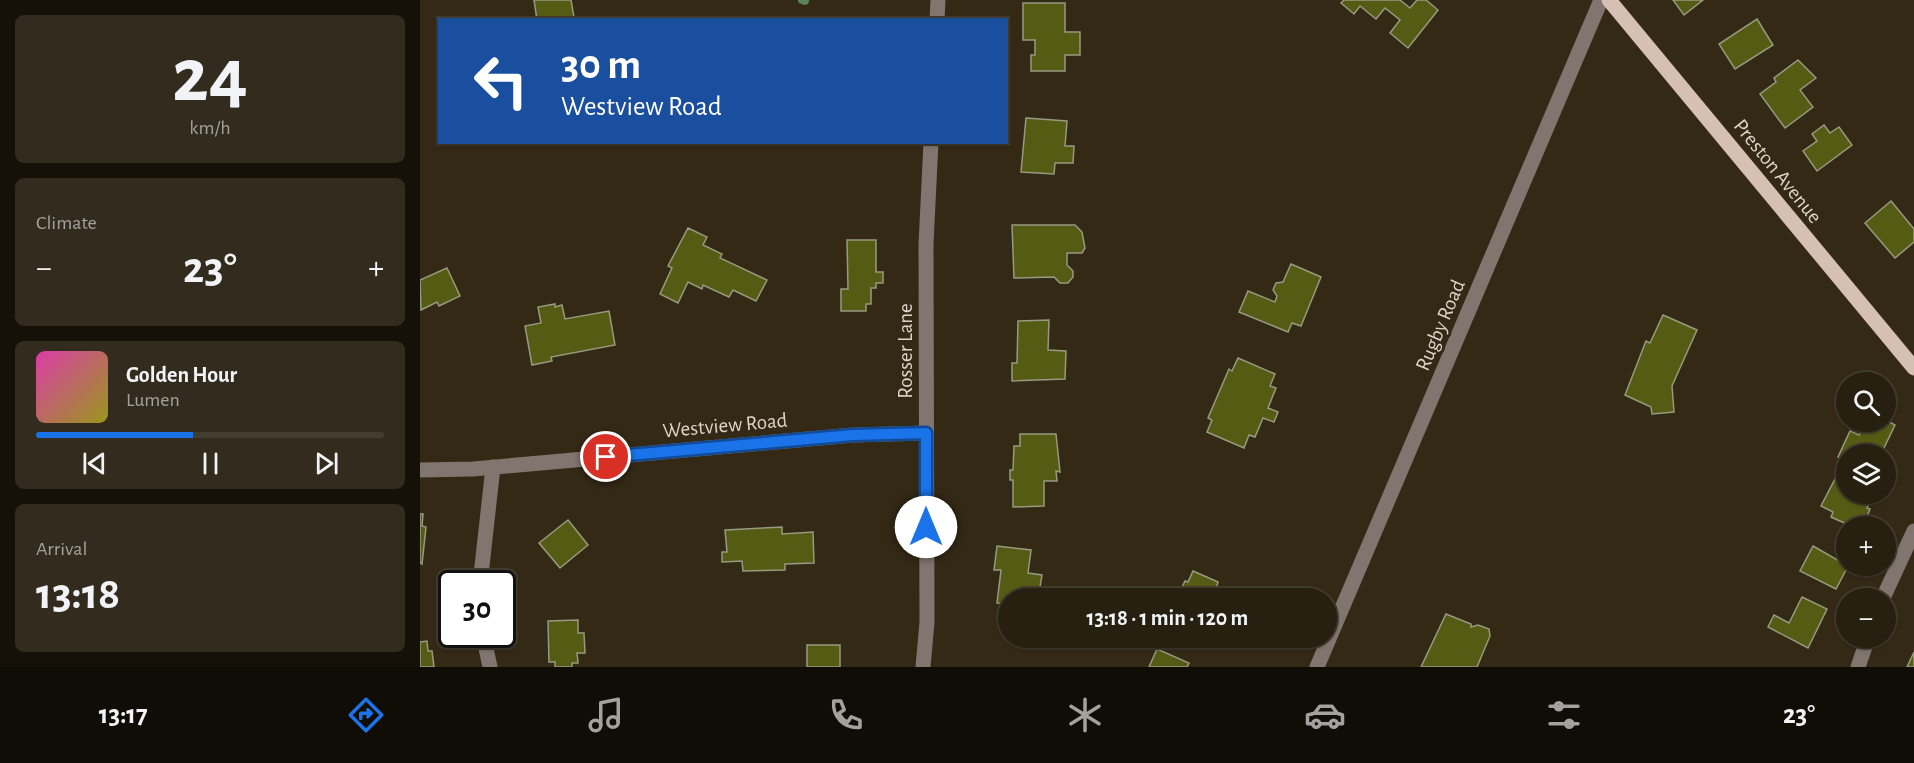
<!DOCTYPE html>
<meta charset="utf-8">
<style>
:root{--surface:#271f10;--page:#332c1e;--text:#f1f3f6;--muted:#a4a29f;--line:#433d30;--accent:#1a73e8}
body{margin:0;font-family:"Alegreya Sans",sans-serif;background:var(--page);color:var(--text);height:100vh;display:flex;flex-direction:column;font-size:22px;white-space:nowrap}
*{box-sizing:border-box;margin:0}
p{font-size:20px;color:var(--muted)}
.icon{flex:none;width:33px;height:33px;fill:none;stroke:currentColor;stroke-width:2;stroke-linecap:round;stroke-linejoin:round}
.map{position:relative;flex:1;overflow:hidden}
.side{display:flex;flex-direction:column;gap:15px;padding:15px;background:#151109;width:420px}
.side>*{flex:none}
.top-card{position:absolute;left:18px;top:18px;width:570px;height:126px;border-radius:0px;box-shadow:0 2px 4px #0004,0 0 0 2px var(--line);background:#1a4fa0;color:#fff;overflow:hidden}
.tools{position:absolute;left:1416px;top:372px;display:grid;gap:12px}
.tools a{display:grid;place-items:center;width:60px;height:60px;border-radius:50%;background:var(--surface);box-shadow:0 2px 4px #0004,0 0 0 2px var(--line);font-size:30px}
.speed{position:absolute;left:18px;top:570px;display:flex;gap:12px;font-size:30px;font-weight:700;text-align:center}
.speed>*{display:grid;place-content:center;width:78px;height:78px;border-radius:50%;background:var(--surface);box-shadow:0 2px 4px #0004,0 0 0 2px var(--line);line-height:1}
.speed .limit{border:3px solid #111;border-radius:9px;background:#fff;color:#111}
.pin{position:absolute;display:grid;place-items:center;width:51px;height:51px;color:#fff;margin:-26px;border:3px solid #fff;border-radius:50%;box-shadow:0 2px 6px #0007}
.me{position:absolute;width:66px;margin:-33px;rotate:0deg;stroke-linejoin:round;filter:drop-shadow(0 0 4px #0008)}
.turn{display:flex;align-items:center;gap:21px;height:126px;padding:0 24px;font-size:27px}
.turn .icon{width:78px;height:78px;stroke-width:2.5}
.turn b{display:block;font-size:42px;line-height:51px}
.big{font-size:45px;font-weight:700;line-height:1.1}
.side .card{flex:1;display:flex;flex-direction:column;justify-content:center;gap:9px;min-width:0;padding:0 21px;border-radius:9px;background:var(--page)}
.side .dial{align-items:center;gap:0}
.dial b{font-size:78px;line-height:1}
.song{display:flex;align-items:center;gap:18px}
.cover{width:72px;height:72px;border-radius:9px;background:linear-gradient(135deg,hsl(320 70% 55%),hsl(60 70% 35%))}
.played{height:6px;border-radius:3px;background:linear-gradient(90deg,var(--accent) 45%,var(--line) 45%)}
.keys{display:flex;justify-content:space-around;direction:ltr}
.heat{display:flex;justify-content:space-between;align-items:center;font-size:33px;direction:ltr}
.trip{position:absolute;left:578px;top:588px;width:339px;height:60px;border-radius:30px;background:var(--surface);box-shadow:0 2px 4px #0004,0 0 0 2px var(--line);font-weight:700;line-height:60px;text-align:center}
.tabs{display:flex;height:96px;justify-content:space-around;align-items:center;background:#100c06;color:var(--muted)}
.tabs .icon{width:42px;height:42px}
.tabs .active{color:var(--accent)}
.tabs b{font-size:27px;color:var(--text)}
main{display:flex;flex:1;min-height:0}
.map>svg:first-child{display:block}
</style>
<main>
<section class="side">
<div class="card dial"><b>24</b><p>km/h</p></div>
<div class="card"><p>Climate</p>
<div class="heat"><a>−</a><b class="big">23°</b><a>+</a></div>
</div>
<div class="card">
<div class="song"><i class="cover"></i><div><b>Golden Hour</b><p>Lumen</p></div></div>
<div class="played"></div>
<div class="keys"><svg class="icon" aria-label="previous" viewBox="0 0 24 24"><path d="M18 5L8 12l10 7zM5 5v14"/></svg><svg class="icon" aria-label="pause" viewBox="0 0 24 24"><path d="M8 5v14M16 5v14"/></svg><svg class="icon" aria-label="next" viewBox="0 0 24 24"><path d="M6 5l10 7-10 7zM19 5v14"/></svg></div>
</div>
<div class="card"><p>Arrival</p><b class="big">13:18</b></div>
</section>
<div class="map">
<svg width="1494" height="667" viewBox="0 0 1494 667">
<rect width="100%" height="100%" fill="#342915"/>
<g fill="none" stroke-linecap="round" stroke-linejoin="round">
<polyline stroke="#588456" stroke-width="8" points="382,0 385,1"/>
</g>
<g fill="#565b14" stroke="#969a81" stroke-width="1.5">
<polygon points="114,0 151,0 154,17 117,20"/>
<polygon points="924,0 980,0 990,8 997,0 1006,0 1018,10 988,48 970,33 980,20 965,8 956,19 940,6 934,14 921,3"/>
<polygon points="1253,0 1283,0 1264,15"/>
<polygon points="603,3 645,3 645,32 660,32 660,55 645,55 645,71 611,71 611,55 615,55 615,40 603,40"/>
<polygon points="1337,19 1353,45 1315,69 1299,44"/>
<polygon points="1378,60 1396,78 1380,90 1393,107 1365,128 1340,94 1356,82 1354,78"/>
<polygon points="606,118 647,121 645,146 654,146 653,163 635,163 634,174 601,172"/>
<polygon points="1404,125 1410,133 1419,127 1432,145 1397,171 1383,151 1397,141 1392,134"/>
<polygon points="1471,201 1494,229 1494,242 1475,258 1445,223"/>
<polygon points="592,225 655,225 662,232 665,248 662,253 647,253 647,265 653,271 653,277 648,283 640,283 634,277 594,278"/>
<polygon points="268,228 287,237 283,245 302,254 300,258 347,280 336,301 313,290 309,297 283,285 282,289 268,282 258,303 240,294 252,268 248,266"/>
<polygon points="427,240 456,240 456,272 463,272 463,283 456,283 456,288 451,288 451,304 446,304 446,311 421,311 421,289 428,289"/>
<polygon points="871,264 901,277 881,326 872,323 868,332 819,312 828,291 855,302 857,296 853,290 856,283 863,282"/>
<polygon points="27,268 40,296 19,306 17,302 1,310 0,280"/>
<polygon points="135,304 135,307 142,305 145,319 189,311 195,345 131,357 132,361 112,365 105,326 121,323 118,307"/>
<polygon points="1243,315 1277,330 1252,386 1254,412 1232,414 1231,407 1205,395 1226,341 1230,343"/>
<polygon points="629,320 628,350 646,351 645,379 592,381 592,363 597,363 598,321"/>
<polygon points="818,358 855,374 850,386 856,388 848,408 858,412 854,422 843,418 835,437 829,435 824,448 787,432 792,420 788,418 809,369 812,371"/>
<polygon points="1466,420 1475,425 1461,454 1426,454 1426,461 1418,457 1430,431 1439,435 1446,422"/>
<polygon points="600,434 636,434 640,472 636,471 637,481 624,481 624,506 593,507 593,480 590,480 590,470 593,470 594,446 600,446"/>
<polygon points="1415,479 1426,483 1426,494 1454,494 1447,508 1450,509 1447,517 1443,515 1438,526 1431,526 1411,517 1413,512 1401,506"/>
<polygon points="0,514 3,514 2,526 6,527 2,564 0,563"/>
<polygon points="148,520 168,545 140,568 119,543"/>
<polygon points="362,527 362,534 393,532 394,563 365,564 365,570 323,571 322,561 302,562 302,552 307,552 305,530"/>
<polygon points="577,546 611,550 608,573 622,575 620,587 627,588 626,598 588,598 588,605 577,603 581,570 574,570"/>
<polygon points="1393,546 1428,566 1416,589 1380,571"/>
<polygon points="773,571 798,582 794,598 757,598 765,581 768,582"/>
<polygon points="1382,597 1407,609 1388,648 1348,627 1354,615 1369,623"/>
<polygon points="1026,614 1051,624 1051,627 1058,625 1069,629 1070,636 1057,667 1001,667"/>
<polygon points="158,620 158,633 164,633 165,653 157,653 158,663 152,663 152,667 135,667 135,662 129,662 128,621"/>
<polygon points="7,641 8,651 12,651 14,667 0,667 0,642"/>
<rect x="387" y="645" width="33" height="22"/>
<polygon points="737,649 769,663 767,667 729,667"/>
<polygon points="1494,652 1494,667 1487,667"/>
</g>
<g fill="none" stroke-linecap="round" stroke-linejoin="round">
<g stroke="#80756f" stroke-width="15">
<polyline points="517,20 518,0"/>
<polyline points="0,470 53,469 433,435 506,433"/>
<polyline points="60,584 73,467"/>
<polyline points="1463,598 1494,531"/>
<polyline points="63,634 70,667"/>
<polyline points="503,667 507,622 506,244 511,142"/>
<polyline points="897,667 1181,0"/>
<polyline points="1438,667 1448,638"/>
</g>
<polyline stroke="#d5c0b3" stroke-width="15" points="1189,0 1494,368"/>
</g>
<g fill="none" stroke-linecap="round" stroke-linejoin="round">
<g stroke="#114b97" stroke-width="15">
<polyline id="route" points="186,457 433,435 506,433 506,527"/>
</g>
<use href="#route" stroke="#1a73e8" stroke-width="10"/>
</g>
<g text-anchor="middle" stroke-width="6" stroke-linejoin="round" paint-order="stroke">
<g font-size="21" fill="#dcd6ca" stroke="#342915">
<text transform="translate(1358 171) rotate(51)" y="7">Preston Avenue</text>
<text transform="translate(1020 325) rotate(-67)" y="7">Rugby Road</text>
<text transform="translate(485 351) rotate(-90)" y="7">Rosser Lane</text>
<text transform="translate(305 425) rotate(-5)" y="7">Westview Road</text>
</g>
</g>
</svg>
<div class="tools">
<a><svg class="icon" aria-label="search" viewBox="0 0 24 24"><circle cx="10" cy="10" r="6"/><path d="M15 15l6 6"/></svg></a>
<a><svg class="icon" aria-label="layers" viewBox="0 0 24 24"><path d="M12 4l9 5-9 5-9-5zM3 14l9 5 9-5"/></svg></a>
<a>+</a>
<a>−</a>
</div>
<div class="speed"><div class="limit">30</div></div>
<div class="pin" style="left:186px;top:457px;background:#d93025"><svg class="icon" aria-label="arrive" viewBox="0 0 24 24"><path d="M6 21V4h12l-3 4 3 4H6"/></svg></div>
<svg class="me" style="left:506px;top:527px" viewBox="-20 -20 40 40"><circle r="19" fill="#fff"/><path d="M0-13L10 11 0 6-10 11z" fill="#1a73e8"/></svg>
<div class="trip">13:18 · 1 min · 120 m</div>
<div class="top-card">
<div class="turn"><svg class="icon" aria-label="left" viewBox="0 0 24 24"><path d="M17 20v-9H6M10 6l-5 5 5 5"/></svg><div><b>30 m</b>Westview Road</div></div>
</div>
</div>
</main>
<nav class="tabs">
<b>13:17</b>
<svg class="icon active" aria-label="directions" viewBox="0 0 24 24"><path d="M12 3l9 9-9 9-9-9zM9 14v-3h6M13 9l2 2-2 2"/></svg>
<svg class="icon" aria-label="music" viewBox="0 0 24 24"><path d="M9 18V5l10-2v13"/><circle cx="6" cy="18" r="3"/><circle cx="16" cy="16" r="3"/></svg>
<svg class="icon" aria-label="phone" viewBox="0 0 24 24"><path d="M5 4h4l2 5-3 2q2 4 5 5l2-3 5 2v4C11 20 4 13 5 4z"/></svg>
<svg class="icon" aria-label="climate" viewBox="0 0 24 24"><path d="M12 3v18M4 7l16 10M4 17L20 7"/></svg>
<svg class="icon" aria-label="car" viewBox="0 0 24 24"><path d="M5 17H2v-5l4-1 3-4h7l3 4 3 1v5h-3M9 17h6M6 11h13"/><circle cx="7" cy="17" r="2"/><circle cx="17" cy="17" r="2"/></svg>
<svg class="icon" aria-label="filters" viewBox="0 0 24 24"><path d="M4 7h16M4 17h16"/><circle cx="9" cy="7" r="2"/><circle cx="15" cy="17" r="2"/></svg>
<b>23°</b>
</nav>
